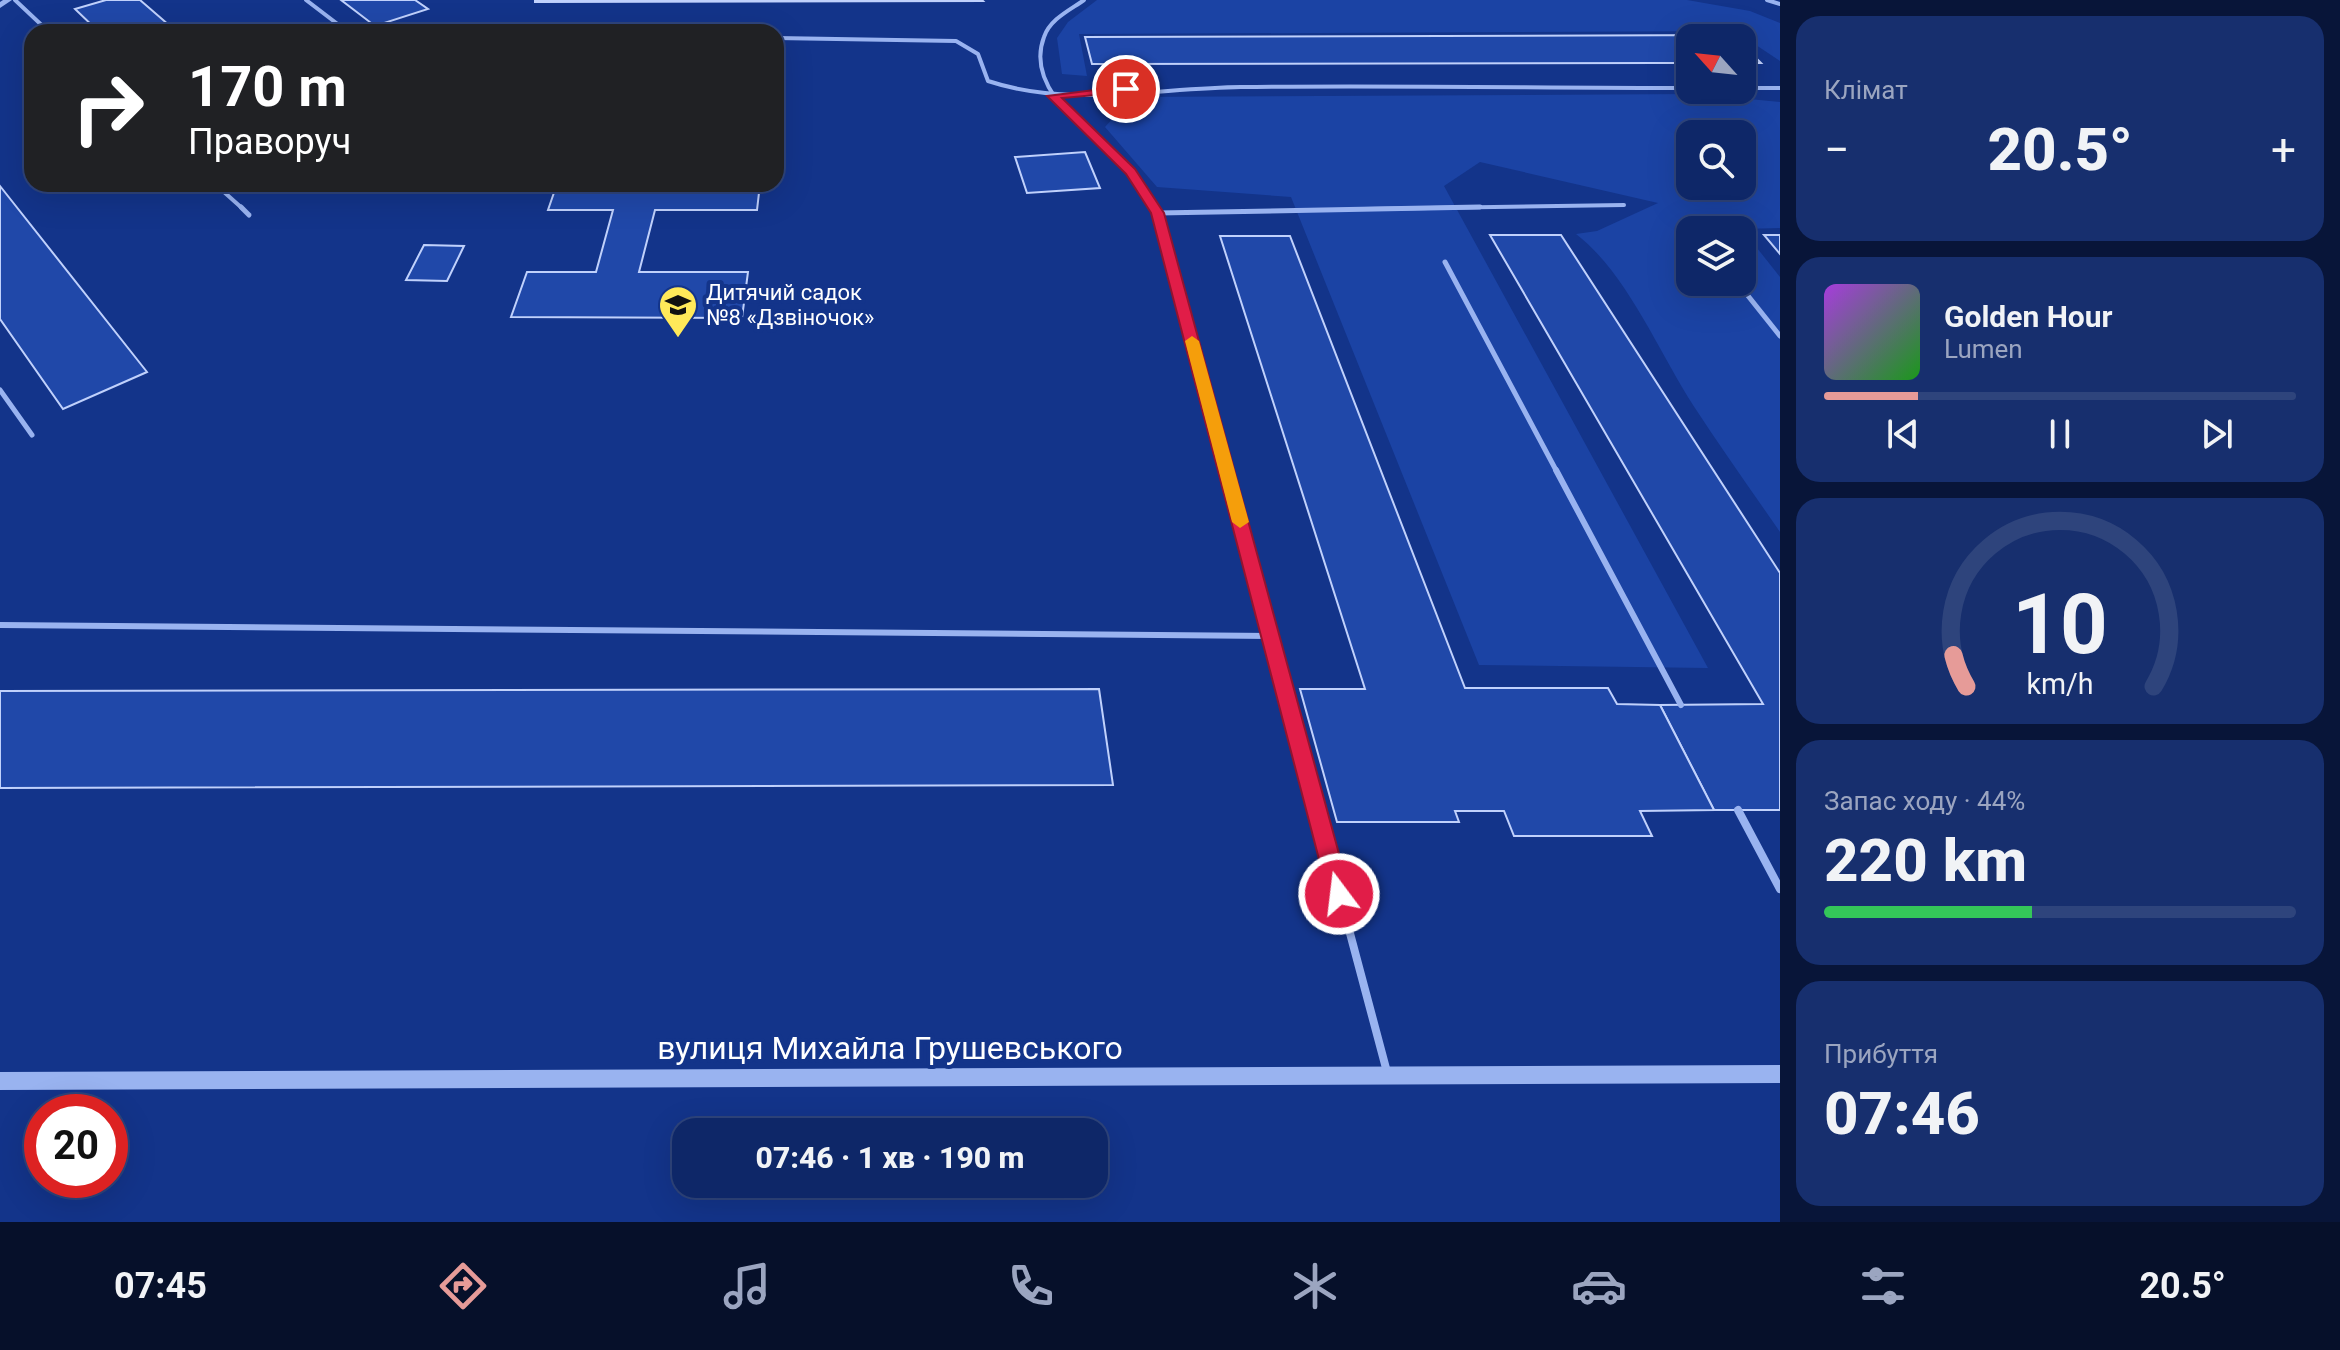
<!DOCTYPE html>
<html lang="uk">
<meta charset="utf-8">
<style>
:root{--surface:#0e2768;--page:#172f6e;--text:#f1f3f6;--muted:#9ba5c0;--line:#2e447c;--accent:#e69b98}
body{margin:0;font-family:Roboto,sans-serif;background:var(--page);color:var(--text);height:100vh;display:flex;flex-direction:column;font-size:30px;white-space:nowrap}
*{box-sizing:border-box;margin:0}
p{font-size:26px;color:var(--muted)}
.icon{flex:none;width:44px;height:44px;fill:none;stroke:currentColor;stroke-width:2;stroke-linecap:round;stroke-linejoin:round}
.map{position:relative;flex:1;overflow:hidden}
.panel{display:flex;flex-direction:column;gap:16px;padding:16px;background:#081539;width:560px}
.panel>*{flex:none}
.hud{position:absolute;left:24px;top:24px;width:760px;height:168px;border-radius:24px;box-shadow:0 8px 32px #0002,0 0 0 2px var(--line);background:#202124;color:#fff;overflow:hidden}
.needle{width:52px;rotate:297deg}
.fabs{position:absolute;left:1676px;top:24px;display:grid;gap:16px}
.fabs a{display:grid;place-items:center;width:80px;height:80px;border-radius:16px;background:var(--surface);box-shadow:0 8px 32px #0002,0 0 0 2px var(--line);font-size:40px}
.speed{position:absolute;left:24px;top:1094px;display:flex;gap:16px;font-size:40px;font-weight:700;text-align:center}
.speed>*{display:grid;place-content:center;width:104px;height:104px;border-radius:50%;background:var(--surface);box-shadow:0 8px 32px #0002,0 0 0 2px var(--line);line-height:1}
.speed .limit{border:12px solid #d22;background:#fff;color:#111}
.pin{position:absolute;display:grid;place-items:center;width:68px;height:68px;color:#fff;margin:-34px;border:4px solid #fff;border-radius:50%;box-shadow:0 2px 8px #0007}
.me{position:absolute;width:88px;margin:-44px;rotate:345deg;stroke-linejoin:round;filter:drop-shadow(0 0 6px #0008)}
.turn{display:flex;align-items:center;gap:28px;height:168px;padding:0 32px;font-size:36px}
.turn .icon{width:104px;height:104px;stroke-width:2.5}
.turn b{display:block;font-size:56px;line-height:68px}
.big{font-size:60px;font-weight:800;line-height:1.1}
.panel .widget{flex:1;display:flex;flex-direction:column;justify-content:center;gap:12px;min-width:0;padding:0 28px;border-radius:24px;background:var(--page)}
.panel .dial{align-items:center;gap:0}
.dial svg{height:208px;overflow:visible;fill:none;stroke:var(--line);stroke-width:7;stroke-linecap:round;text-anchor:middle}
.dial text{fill:var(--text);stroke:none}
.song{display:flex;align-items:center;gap:24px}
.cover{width:96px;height:96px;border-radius:12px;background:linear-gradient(135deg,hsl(280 70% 55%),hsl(120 70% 35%))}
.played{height:8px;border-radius:4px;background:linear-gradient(90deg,var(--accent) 20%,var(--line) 20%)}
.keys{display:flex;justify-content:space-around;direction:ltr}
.heat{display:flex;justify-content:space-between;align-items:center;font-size:44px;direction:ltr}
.charge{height:12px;border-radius:6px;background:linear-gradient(90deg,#34c759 44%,var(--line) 0)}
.trip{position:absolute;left:672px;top:1118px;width:436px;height:80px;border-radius:24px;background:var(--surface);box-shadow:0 8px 32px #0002,0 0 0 2px var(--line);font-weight:800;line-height:80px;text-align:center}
.menu{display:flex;height:128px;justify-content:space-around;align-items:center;background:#06102a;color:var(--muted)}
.menu .icon{width:56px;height:56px}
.menu .on{color:var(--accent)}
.menu b{font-size:36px;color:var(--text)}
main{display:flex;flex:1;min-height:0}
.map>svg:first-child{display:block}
</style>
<main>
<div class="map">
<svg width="1780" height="1222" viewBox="0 0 1780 1222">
<rect width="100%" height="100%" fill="#13348a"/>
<g fill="#1b43a4" fill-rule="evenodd">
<polygon points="1097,0 1687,0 1750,11 1780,23 1780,61 1735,31 1079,34 1087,76 1062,74 1057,38 1068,22"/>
<path d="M1697,94L1780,102V228L1742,229L1780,277V532C1751,490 1721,448 1693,405C1659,352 1626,272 1576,234L1597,231L1658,203L1480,162L1444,186L1708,668L1479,665L1291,197L1157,187L1105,127L1132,97ZM1690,134H1742V186H1690ZM1690,230H1742V282H1690Z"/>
</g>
<g fill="#2048a9" stroke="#c0d1fc" stroke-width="2">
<polygon points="106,0 140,0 177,32 99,32 75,9"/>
<polygon points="341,0 415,0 428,9 375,26"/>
<polygon points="535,0 982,0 983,1 535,2"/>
<polygon points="1733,35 1735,38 1690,38 1690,63 1659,63 1092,64 1085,37"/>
<polygon points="1742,44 1761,63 1742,63"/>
<polygon points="1085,152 1100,188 1027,193 1015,157"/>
<polygon points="557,184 760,184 757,210 655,210 639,272 748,272 742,318 511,317 527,272 596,272 613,210 548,210"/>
<polygon points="0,186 147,372 63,409 0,319"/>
<polygon points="1490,235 1561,235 1780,573 1780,810 1714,810 1660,705 1763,704"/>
<polygon points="1764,235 1780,235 1780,254"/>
<polygon points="1220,236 1290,236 1465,688 1608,688 1617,704 1660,705 1714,810 1640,811 1652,836 1514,836 1504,811 1455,811 1459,822 1337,822 1300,689 1365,689"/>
<polygon points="424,245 464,246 447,281 406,280"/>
<polygon points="1099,689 1113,785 0,788 0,691"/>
</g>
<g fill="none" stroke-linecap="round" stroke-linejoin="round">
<g stroke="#99b3f0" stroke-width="4">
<polyline points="15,0 49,32"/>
<polyline points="306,0 348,32"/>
<path d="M1084,0C1070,10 1050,19 1044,37C1023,92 1096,136 1128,169C1139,180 1147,196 1156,209"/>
<polyline points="1767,0 1780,4"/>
<path d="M776,38L956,41L978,54L988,81C1069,108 1157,88 1241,87C1390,85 1540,88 1690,88"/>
<polyline points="1742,88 1780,88"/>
<polyline points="215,184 243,209"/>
<polyline points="1364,209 1624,205"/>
</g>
<g stroke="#99b3f0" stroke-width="5">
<polyline points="241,207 249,215"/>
<polyline points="1154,207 1227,472"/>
<polyline points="1158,213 1480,207"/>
<polyline points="1445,262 1557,472"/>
<polyline points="1737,282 1780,336"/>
<polyline points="0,390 32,435"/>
</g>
<g stroke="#99b3f0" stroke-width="6">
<polyline points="1227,470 1316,804"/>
<polyline points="1556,470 1681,705"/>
<polyline points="0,625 1271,636"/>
</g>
<g stroke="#99b3f0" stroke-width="8">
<polyline points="1315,802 1387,1072"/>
<polyline points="1738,810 1780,889"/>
</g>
<g fill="#99b3f0" fill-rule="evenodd">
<polygon points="3,0 12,0 0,8 0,2"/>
<polygon points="1780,1065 1780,1083 0,1090 0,1072"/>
</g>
</g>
<polygon fill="#e11d48" stroke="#92132f" stroke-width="2" points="1126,86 1130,92 1062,98 1135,169 1164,213 1350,894 1347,901 1339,904 1332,901 1328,894 1151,213 1126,174 1047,96"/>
<polygon fill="#f59e0b" points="1192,336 1199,341 1249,522 1240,528 1232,522 1185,341"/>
<defs>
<g id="school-pin" transform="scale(2)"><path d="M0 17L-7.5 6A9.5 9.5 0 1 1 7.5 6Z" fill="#ffe959" stroke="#13348a"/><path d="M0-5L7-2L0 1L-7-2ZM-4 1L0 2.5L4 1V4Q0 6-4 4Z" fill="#111"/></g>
</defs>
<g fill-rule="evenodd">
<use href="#school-pin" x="678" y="305"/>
</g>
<g text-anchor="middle" stroke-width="8" stroke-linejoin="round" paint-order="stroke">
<g font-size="22" fill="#fff" stroke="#13348a" text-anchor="start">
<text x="706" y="300">Дитячий садок<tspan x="706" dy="25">№8 «Дзвіночок»</tspan></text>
</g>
<g font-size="32" fill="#fff" stroke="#13348a">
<text x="890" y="1059">вулиця Михайла Грушевського</text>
</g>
</g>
</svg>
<div class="fabs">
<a><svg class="needle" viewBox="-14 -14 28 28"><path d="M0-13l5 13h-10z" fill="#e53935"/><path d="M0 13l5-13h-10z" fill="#9ba5c0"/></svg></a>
<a><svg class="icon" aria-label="search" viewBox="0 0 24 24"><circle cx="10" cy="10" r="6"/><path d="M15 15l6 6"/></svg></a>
<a><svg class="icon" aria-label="layers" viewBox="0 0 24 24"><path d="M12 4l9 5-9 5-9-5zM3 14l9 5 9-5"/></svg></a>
</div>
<div class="speed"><div class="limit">20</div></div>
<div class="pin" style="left:1126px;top:89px;background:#d93025"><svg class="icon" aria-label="arrive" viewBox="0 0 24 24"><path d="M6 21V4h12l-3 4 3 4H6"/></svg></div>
<svg class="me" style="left:1339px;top:894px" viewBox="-20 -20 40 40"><circle r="17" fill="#e11d48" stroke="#fff" stroke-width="3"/><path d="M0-11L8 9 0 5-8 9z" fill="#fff"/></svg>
<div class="trip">07:46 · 1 хв · 190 m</div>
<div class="hud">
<div class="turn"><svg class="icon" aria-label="right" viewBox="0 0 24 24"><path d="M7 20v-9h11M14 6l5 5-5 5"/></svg><div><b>170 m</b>Праворуч</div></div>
</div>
</div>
<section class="panel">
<div class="widget"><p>Клімат</p>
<div class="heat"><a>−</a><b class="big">20.5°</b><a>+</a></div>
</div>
<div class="widget">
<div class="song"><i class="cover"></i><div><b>Golden Hour</b><p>Lumen</p></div></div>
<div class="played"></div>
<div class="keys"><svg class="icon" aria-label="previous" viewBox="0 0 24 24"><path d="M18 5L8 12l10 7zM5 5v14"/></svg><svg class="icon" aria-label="pause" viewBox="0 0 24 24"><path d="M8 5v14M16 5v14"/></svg><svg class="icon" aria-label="next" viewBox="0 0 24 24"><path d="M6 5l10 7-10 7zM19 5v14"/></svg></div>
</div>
<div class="widget dial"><svg viewBox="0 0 100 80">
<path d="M14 69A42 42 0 1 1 86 69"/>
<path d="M14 69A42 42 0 0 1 9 57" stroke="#e69b98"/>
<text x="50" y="56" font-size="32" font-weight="700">10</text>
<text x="50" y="72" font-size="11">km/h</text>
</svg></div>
<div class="widget"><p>Запас ходу · 44%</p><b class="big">220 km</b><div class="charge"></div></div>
<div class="widget"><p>Прибуття</p><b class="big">07:46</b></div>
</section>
</main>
<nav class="menu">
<b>07:45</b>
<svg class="icon on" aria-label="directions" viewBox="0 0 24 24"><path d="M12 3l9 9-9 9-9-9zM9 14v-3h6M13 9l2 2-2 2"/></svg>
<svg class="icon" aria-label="music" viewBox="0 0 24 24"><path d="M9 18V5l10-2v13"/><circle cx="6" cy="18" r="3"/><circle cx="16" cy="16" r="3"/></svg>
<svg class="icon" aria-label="phone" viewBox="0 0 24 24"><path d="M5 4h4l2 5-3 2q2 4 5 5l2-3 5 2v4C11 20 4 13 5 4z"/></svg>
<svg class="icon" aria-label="climate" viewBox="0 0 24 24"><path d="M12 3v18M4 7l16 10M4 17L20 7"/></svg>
<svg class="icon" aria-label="car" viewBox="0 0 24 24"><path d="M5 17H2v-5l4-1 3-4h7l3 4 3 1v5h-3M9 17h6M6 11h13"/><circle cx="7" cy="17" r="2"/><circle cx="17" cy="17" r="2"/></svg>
<svg class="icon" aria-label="filters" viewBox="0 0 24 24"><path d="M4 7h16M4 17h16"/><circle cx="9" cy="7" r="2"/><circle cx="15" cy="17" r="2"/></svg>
<b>20.5°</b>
</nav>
